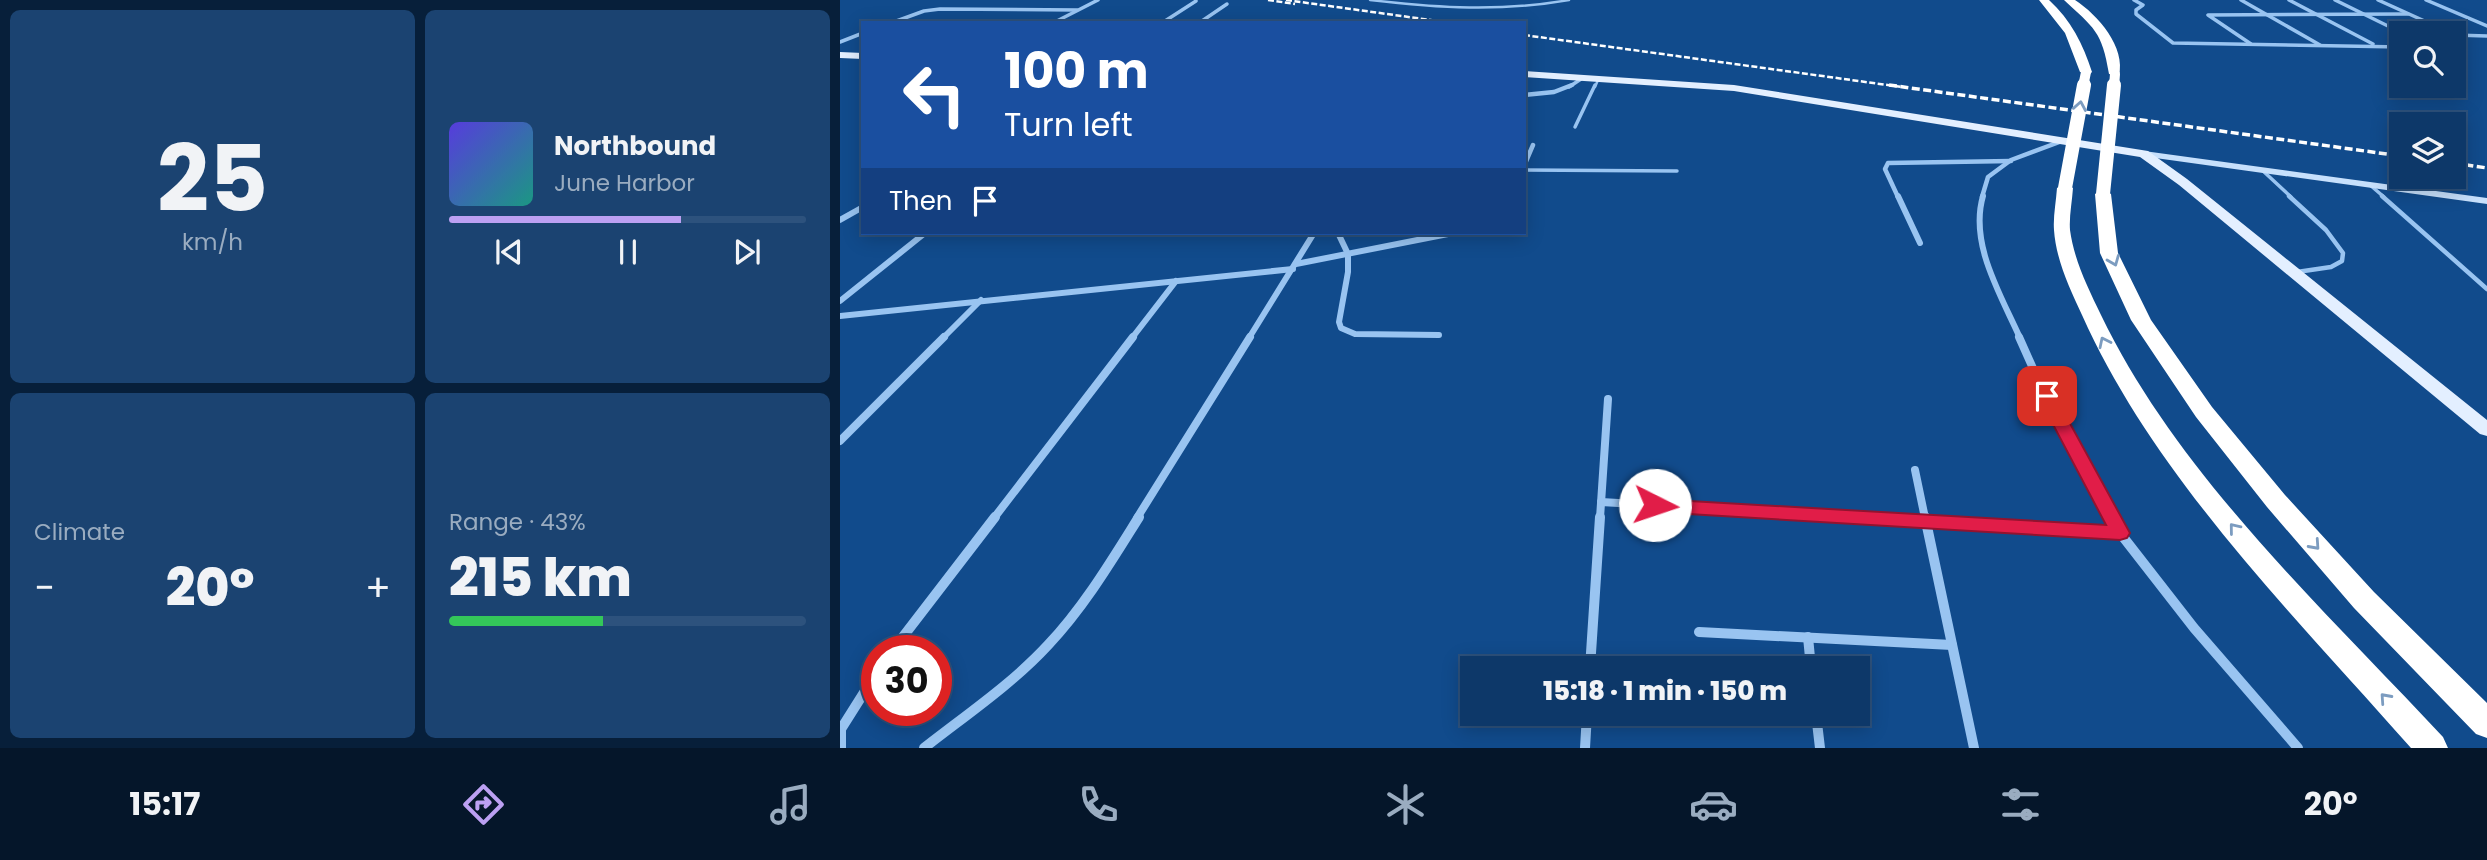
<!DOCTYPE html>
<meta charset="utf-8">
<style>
:root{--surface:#0d3869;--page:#1b4371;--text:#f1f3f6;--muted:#9aacc0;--line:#2d527d;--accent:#bca0f2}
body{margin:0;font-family:Poppins,sans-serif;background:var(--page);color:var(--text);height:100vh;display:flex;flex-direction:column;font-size:26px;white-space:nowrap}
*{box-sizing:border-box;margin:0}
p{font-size:23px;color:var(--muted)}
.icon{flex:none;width:38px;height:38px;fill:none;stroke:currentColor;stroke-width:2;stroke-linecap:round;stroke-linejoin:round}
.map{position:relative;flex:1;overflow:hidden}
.sheet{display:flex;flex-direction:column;gap:10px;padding:10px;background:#071f3a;width:840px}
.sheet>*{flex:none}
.top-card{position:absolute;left:21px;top:21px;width:665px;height:214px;border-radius:0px;box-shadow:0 4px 18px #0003,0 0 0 2px var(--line);background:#1a4fa0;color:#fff;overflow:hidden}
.tools{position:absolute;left:1549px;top:21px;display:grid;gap:14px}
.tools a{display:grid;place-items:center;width:77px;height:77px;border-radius:0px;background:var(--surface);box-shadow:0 4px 18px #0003,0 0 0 2px var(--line);font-size:35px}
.speed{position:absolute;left:21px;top:635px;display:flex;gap:14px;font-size:35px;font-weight:700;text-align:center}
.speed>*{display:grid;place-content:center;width:91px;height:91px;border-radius:50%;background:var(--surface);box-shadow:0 4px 18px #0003,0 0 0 2px var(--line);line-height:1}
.speed .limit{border:10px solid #d22;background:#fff;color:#111}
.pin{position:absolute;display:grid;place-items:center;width:60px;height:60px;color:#fff;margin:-30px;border-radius:14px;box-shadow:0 4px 10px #0006}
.me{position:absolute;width:77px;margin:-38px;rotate:94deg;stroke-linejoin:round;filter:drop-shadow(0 0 5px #0008)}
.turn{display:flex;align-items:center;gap:24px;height:147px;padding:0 28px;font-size:32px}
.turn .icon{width:91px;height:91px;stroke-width:2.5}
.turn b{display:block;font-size:49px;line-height:60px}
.then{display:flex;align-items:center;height:66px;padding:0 28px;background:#0003;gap:14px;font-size:26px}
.big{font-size:52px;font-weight:800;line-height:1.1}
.sheet .tile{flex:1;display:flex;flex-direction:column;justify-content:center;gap:10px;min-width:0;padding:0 24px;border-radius:10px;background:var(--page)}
.sheet .dial{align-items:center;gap:0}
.dial b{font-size:91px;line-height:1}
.song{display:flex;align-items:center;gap:21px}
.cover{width:84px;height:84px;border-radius:10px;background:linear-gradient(135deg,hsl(250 70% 55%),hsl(170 70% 35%))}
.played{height:7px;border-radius:4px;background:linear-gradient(90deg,var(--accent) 65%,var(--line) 65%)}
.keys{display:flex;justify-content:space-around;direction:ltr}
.heat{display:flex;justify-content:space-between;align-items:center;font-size:38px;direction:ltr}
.charge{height:10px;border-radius:5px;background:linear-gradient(90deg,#34c759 43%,var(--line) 0)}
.sheet .tiles{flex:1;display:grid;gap:10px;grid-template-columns:repeat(2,1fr)}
.trip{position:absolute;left:620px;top:656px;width:410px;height:70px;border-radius:0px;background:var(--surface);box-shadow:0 4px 18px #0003,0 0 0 2px var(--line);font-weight:800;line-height:70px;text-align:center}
.tab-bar{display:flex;height:112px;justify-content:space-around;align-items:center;background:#05162a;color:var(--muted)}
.tab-bar .icon{width:49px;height:49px}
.tab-bar .active{color:var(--accent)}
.tab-bar b{font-size:32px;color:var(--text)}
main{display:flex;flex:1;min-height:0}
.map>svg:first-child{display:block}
</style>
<main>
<section class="sheet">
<div class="tiles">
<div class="tile dial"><b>25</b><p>km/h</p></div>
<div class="tile">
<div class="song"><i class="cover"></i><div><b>Northbound</b><p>June Harbor</p></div></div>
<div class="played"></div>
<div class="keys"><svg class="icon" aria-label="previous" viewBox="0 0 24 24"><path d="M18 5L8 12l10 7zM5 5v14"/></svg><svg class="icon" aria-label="pause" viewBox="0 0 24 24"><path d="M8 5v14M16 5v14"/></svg><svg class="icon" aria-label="next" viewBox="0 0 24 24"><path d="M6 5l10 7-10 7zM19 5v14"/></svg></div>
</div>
<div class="tile"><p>Climate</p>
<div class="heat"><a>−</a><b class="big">20°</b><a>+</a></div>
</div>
<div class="tile"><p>Range · 43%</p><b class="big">215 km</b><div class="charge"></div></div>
</div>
</section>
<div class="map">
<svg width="1647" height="748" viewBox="0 0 1647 748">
<rect width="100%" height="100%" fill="#114b8c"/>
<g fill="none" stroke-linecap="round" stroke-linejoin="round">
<g stroke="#99c4f1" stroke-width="2.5">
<path d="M530,0C598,8 660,12 729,0"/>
<polyline points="755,87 758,80"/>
</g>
<g stroke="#99c4f1" stroke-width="3.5">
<polyline points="735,127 755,85"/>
<polyline points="684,170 837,171"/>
<polyline points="1422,170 1451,197"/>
<polyline points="1530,185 1544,197"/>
</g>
<g stroke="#99c4f1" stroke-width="4.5">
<polyline points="1449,196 1486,230 1503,253 1502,261 1491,267 1457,272"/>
<polyline points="1542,196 1647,289"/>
</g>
<g stroke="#99c4f1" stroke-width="3.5">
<polyline points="1294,0 1303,5 1296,10 1296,14 1333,43 1561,47"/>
<polyline points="1401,0 1480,45"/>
<polyline points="1449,0 1533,44"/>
<polyline points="1495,0 1550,27"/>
<polyline points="1538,0 1611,33"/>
<polyline points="1586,0 1647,26"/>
<polyline points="287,21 360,22"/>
<polyline points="325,21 356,1"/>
<polyline points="51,23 84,11 100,9 237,10"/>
<polyline points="213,23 258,0"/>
<polyline points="359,23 387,4"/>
<polyline points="1614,35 1647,36"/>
<polyline points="0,42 23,33"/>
<polyline points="1411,44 1368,15 1568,14"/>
<polyline points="729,87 741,79"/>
</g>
<g stroke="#99c4f1" stroke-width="4.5">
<polyline points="684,95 714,92 732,85"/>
<polyline points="684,166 693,145"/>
<polyline points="1058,197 1045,169 1048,163 1171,161"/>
<polyline points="1142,197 1148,177 1171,160 1222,141"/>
</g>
<g stroke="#99c4f1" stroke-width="6">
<polyline points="1058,196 1080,243"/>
<path d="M1143,196C1129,244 1161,295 1180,338"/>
<polyline points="0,220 23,207"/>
<polyline points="498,233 508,254 508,272 499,322 501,328 515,334 599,335"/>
<polyline points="456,264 613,233"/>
<polyline points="0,301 85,233"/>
<polyline points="0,316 453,269"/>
<polyline points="103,338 141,300"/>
<polyline points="292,338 336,281"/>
<polyline points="409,338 474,233"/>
</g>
<g stroke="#99c4f1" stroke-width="8">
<polyline points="1179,337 1196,375 1272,518"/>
<polyline points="0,441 104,337"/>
<polyline points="1075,470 1085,518"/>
<polyline points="761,502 1037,518"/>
<polyline points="154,518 293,337"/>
<polyline points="297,518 410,337"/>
<polyline points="760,518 768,399"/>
</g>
<g stroke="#99c4f1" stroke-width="10">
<polyline points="1008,517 1280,533"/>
<polyline points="1085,517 1134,748"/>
<polyline points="1271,517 1280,533 1354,628 1458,748"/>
<polyline points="859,632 1112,645"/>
<polyline points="968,637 971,668"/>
<polyline points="52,651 155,517"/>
<polyline points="750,668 760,517"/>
<polyline points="976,714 980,748"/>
<polyline points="1,748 1,729 37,672"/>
<path d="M84,748C126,715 172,684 208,645C244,607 272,560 299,517"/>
<polyline points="745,748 747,714"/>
</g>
<polygon fill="#c7e0fc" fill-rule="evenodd" points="1304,151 1647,198 1647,204 1301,156 1299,154"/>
<g fill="#e3efff" fill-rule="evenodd">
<polygon points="0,52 23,53 23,59 0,58"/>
<polygon points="684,71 894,85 1308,151 1347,179 1647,420 1647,436 1640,434 1339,185 1300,157 894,91 684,77"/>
</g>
<g fill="#fff" fill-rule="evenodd">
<path d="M1199,0H1209C1231,20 1243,44 1252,72L1250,74L1240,72L1225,33Z"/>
<path d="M1224,0H1235C1258,15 1286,47 1279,76L1269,74C1262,31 1254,28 1224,0Z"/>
<path d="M1225,183L1233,188C1232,202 1229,217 1230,230C1234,260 1248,288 1261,315C1338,475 1483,608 1603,737L1608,748H1571C1454,615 1315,478 1242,315C1230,289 1216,260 1214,230C1213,217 1216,202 1217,188Z"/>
<polygon points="1263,189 1271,194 1278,253 1311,320 1372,407 1445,495 1534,592 1647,703 1647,738 1636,734 1514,608 1427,507 1356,417 1291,320 1260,253 1255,194"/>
</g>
<g stroke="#fff" stroke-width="2.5" stroke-dasharray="6 2.5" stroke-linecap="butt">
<polyline points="428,0 455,4"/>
<polyline points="446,0 612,23"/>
<polyline points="684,35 1062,87"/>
</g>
<g stroke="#fff" stroke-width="3.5" stroke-dasharray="8 3.5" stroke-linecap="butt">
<polyline points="1049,85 1561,156"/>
<polyline points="1614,163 1647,168"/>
</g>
<g stroke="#fff" stroke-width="10">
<polyline points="1243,87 1246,72"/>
<polyline points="1274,87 1275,74"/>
</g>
<g stroke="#fff" stroke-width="14">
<polyline points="1225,188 1244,85"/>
<polyline points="1263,194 1274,85"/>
</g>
</g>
<defs><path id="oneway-chevron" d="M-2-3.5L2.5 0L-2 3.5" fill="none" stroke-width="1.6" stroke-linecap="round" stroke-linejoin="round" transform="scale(1.75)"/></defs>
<g stroke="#7c9cc0">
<use href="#oneway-chevron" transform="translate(1240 106) rotate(-80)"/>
<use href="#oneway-chevron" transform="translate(1274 261) rotate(68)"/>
<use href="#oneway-chevron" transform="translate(1264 342) rotate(-116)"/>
<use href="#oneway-chevron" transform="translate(1394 528) rotate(-129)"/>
<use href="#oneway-chevron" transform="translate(1475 545) rotate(48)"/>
<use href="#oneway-chevron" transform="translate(1545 698) rotate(-132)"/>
</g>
<polygon fill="#e11d48" stroke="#92132f" stroke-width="2" points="1207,391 1215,396 1290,533 1287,538 1280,540 815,512 809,510 806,505 809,501 815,499 1266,525 1198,396"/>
</svg>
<div class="tools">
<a><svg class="icon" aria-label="search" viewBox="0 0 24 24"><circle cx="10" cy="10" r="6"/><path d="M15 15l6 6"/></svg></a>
<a><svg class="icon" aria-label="layers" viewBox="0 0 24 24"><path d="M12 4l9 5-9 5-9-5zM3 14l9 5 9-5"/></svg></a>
</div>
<div class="speed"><div class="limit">30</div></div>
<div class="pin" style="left:1207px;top:396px;background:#d93025"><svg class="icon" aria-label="arrive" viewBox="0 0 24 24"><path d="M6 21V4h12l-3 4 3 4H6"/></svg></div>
<svg class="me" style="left:815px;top:505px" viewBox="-20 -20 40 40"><circle r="19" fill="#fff"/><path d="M0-13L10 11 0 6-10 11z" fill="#e11d48"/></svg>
<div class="trip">15:18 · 1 min · 150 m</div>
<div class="top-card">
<div class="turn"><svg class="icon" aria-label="left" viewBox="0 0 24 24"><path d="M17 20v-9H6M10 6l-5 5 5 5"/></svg><div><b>100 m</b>Turn left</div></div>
<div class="then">Then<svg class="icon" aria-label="arrive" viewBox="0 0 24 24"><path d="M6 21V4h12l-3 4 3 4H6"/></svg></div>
</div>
</div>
</main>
<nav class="tab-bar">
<b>15:17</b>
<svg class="icon active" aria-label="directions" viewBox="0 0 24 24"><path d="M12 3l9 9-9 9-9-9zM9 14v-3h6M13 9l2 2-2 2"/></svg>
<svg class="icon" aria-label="music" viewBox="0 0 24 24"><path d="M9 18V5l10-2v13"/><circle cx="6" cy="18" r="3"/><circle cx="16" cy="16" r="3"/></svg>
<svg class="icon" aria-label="phone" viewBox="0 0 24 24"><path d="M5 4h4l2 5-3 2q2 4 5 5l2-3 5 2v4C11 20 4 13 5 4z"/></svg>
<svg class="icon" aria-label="climate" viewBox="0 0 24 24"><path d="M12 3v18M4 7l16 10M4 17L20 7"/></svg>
<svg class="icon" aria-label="car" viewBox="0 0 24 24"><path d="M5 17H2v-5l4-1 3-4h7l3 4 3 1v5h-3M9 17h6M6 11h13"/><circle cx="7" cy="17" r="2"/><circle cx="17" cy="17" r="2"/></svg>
<svg class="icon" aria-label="filters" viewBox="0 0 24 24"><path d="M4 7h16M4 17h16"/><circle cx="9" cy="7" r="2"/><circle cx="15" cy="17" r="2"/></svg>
<b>20°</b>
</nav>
